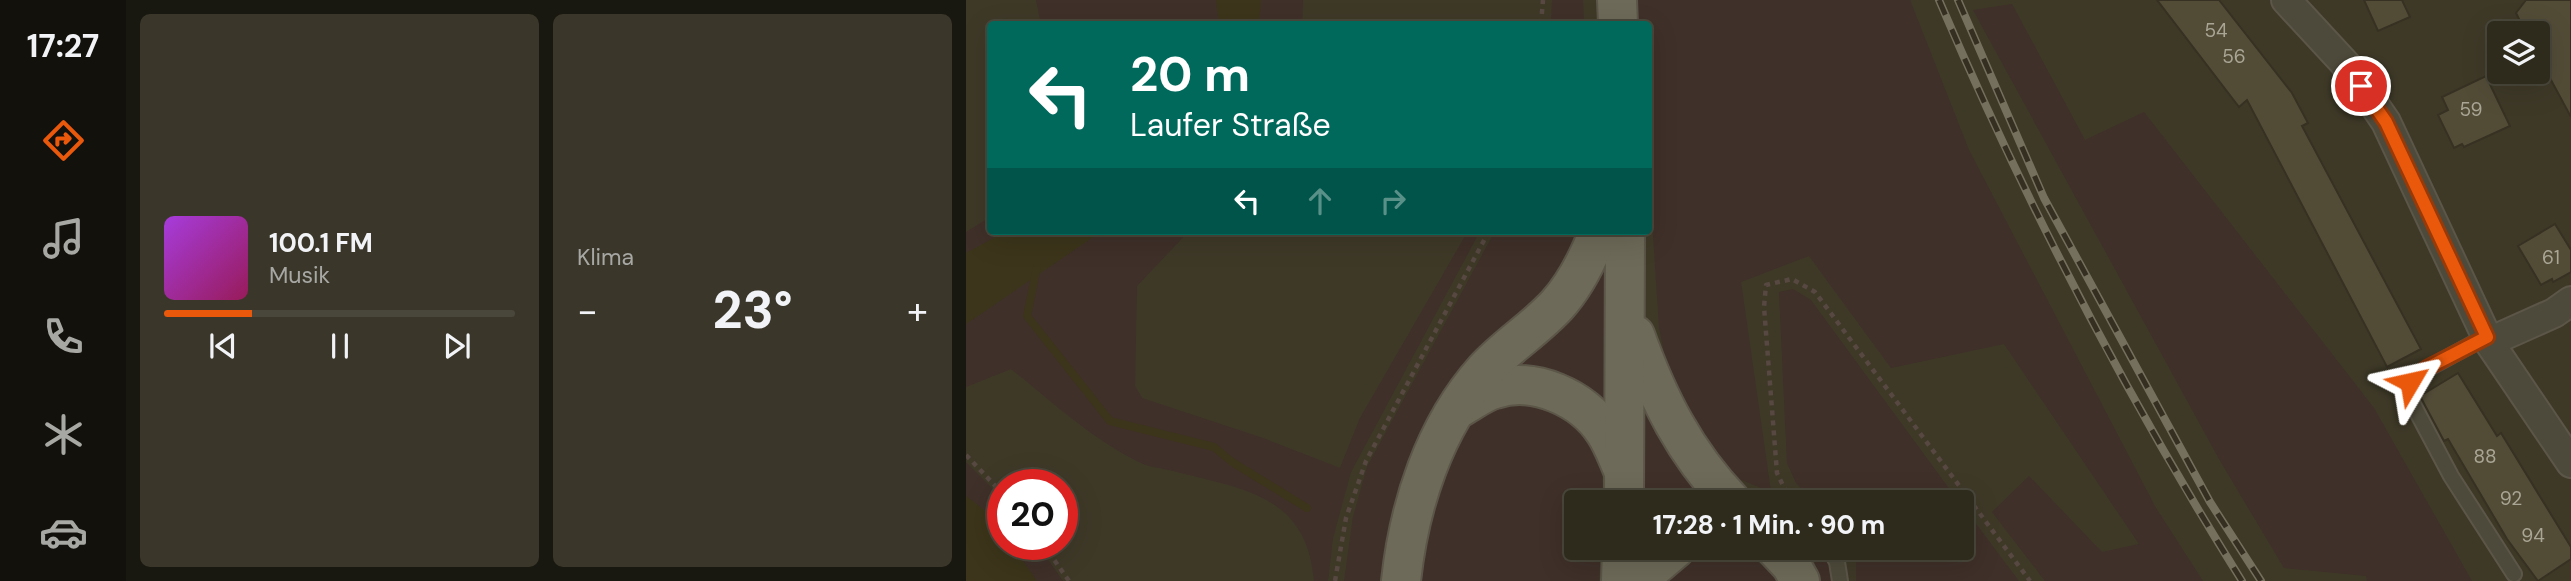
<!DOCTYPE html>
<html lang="de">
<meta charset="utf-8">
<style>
:root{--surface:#2e2b1d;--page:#3a372a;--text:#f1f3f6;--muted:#a7a7a4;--line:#49473b;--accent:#ea580c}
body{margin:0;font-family:"DM Sans",sans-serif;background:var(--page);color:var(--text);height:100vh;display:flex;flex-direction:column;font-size:26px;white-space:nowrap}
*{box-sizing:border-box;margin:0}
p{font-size:23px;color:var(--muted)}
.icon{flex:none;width:38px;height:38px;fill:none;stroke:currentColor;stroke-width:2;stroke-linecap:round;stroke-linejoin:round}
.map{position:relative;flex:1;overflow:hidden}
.sheet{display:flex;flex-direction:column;gap:14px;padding:14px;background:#191810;width:840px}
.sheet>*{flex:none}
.guide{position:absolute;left:21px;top:21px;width:665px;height:214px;border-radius:7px;box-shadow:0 7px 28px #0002,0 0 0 2px var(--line);background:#00695c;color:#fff;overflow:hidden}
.buttons{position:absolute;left:1521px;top:21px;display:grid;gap:14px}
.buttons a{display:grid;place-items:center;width:63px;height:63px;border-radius:7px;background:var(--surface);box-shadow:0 7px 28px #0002,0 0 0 2px var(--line);font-size:35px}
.speed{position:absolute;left:21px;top:469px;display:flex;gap:14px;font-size:35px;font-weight:700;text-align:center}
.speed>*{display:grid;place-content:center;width:91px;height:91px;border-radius:50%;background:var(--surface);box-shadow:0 7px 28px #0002,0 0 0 2px var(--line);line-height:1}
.speed .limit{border:10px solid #d22;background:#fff;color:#111}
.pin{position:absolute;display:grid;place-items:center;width:60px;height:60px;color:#fff;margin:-30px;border:4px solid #fff;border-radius:50%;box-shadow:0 2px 7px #0007}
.me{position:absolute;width:77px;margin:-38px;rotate:54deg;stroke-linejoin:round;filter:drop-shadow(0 0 5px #0008)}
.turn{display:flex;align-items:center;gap:24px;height:147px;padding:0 28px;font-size:32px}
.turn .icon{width:91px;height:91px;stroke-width:2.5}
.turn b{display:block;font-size:49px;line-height:60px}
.lanes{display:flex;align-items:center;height:66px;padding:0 28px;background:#0003;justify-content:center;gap:35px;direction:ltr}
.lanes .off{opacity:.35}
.big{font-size:52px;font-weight:700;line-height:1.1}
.sheet .card{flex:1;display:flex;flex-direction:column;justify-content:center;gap:10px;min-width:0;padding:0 24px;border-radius:10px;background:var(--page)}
.song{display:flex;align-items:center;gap:21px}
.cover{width:84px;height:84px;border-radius:10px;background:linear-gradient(135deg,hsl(280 70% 55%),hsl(330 70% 35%))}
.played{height:7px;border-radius:4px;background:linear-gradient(90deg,var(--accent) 25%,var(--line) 25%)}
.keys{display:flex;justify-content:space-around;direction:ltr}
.heat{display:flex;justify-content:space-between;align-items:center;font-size:38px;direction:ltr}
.sheet .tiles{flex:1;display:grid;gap:14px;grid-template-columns:repeat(2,1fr)}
.trip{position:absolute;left:598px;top:490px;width:410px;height:70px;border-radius:7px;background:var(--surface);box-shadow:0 7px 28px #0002,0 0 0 2px var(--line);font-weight:700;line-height:70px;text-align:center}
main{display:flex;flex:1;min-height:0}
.dock{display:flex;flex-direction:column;width:126px;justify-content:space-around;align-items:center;background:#12110c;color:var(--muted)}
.dock .icon{width:49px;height:49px}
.dock .selected{color:var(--accent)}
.dock b{font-size:32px;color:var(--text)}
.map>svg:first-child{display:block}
</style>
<main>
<nav class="dock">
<b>17:27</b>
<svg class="icon selected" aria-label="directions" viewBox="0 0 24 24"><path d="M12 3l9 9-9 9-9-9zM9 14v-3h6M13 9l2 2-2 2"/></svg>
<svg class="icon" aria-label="music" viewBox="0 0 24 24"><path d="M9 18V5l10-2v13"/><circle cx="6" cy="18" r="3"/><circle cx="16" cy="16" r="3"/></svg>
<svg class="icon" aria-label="phone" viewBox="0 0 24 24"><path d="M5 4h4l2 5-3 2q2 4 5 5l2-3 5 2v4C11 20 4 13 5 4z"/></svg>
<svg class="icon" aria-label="climate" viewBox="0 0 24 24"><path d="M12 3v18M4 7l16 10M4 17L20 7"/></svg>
<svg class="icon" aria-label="car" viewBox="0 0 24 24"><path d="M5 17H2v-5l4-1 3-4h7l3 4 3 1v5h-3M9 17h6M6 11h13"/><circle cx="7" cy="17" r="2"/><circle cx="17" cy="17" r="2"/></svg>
</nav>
<section class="sheet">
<div class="tiles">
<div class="card">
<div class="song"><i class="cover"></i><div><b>100.1 FM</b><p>Musik</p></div></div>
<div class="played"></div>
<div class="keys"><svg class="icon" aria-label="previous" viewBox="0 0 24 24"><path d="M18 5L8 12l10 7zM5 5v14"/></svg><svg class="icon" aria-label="pause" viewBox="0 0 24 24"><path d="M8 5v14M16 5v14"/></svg><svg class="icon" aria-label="next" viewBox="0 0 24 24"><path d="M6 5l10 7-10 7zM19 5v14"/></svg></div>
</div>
<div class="card"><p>Klima</p>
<div class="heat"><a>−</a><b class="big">23°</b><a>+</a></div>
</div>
</div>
</section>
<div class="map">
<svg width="1605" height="581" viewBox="0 0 1605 581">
<rect width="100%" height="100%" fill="#3e3927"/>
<g fill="#3f3029">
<polygon points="70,0 250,0 253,24 75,24"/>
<polygon points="295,0 337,0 336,24 293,24"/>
<polygon points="586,0 617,0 618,24 585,24"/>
<polygon points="671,0 944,0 1003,150 1190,508 1237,581 1079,581 1026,512 1063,476 1136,552 1173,544 1038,344 925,368 843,256 775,282 805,492 756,472 706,393 693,327 683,173 682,24 672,24"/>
<polygon points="1046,4 1119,140 1178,112 1408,408 1506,581 1401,581 1400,576 1318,568 1253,459 1007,10"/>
<polygon points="24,217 24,231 41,231 0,253 0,232"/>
<path d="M136,231H223L171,286L169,386L176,398L297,438L374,468L394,418L502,231H514L385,472L367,538L362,581H348C341,494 276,489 207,471C195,468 181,467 171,461C125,438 85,401 45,369L0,387V324Z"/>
<polygon points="529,231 612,231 596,269 431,504 418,559 417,581 378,581 387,517 401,467"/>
<polygon points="642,263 641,399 632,404 538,365 627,269"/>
<polygon points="827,289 845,300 993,502 849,502 830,483 821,463 813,292"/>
<path d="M578,398L626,436L636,475L637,502H611V548H635L633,581H451C459,534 474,434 520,410C535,402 561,402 578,398Z"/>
<polygon points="674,398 755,502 671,502"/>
<polygon points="0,462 37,499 37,534 21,512 0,496"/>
<polygon points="996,505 1053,581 890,581 890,559 882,548 996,548"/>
<polygon points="45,544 71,544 97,581 71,581"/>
<path d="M737,548C769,548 791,555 811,581H691L725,550Z"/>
<polygon points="840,548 856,548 869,581 854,581 847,556"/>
</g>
<g fill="#3c351b">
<polygon points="250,0 295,0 293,24 253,24"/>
<polygon points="41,231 136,231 0,324 0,253"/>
<path d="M0,496C16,508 37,522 37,544H45L71,581H0Z"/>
</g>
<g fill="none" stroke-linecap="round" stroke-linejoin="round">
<polyline stroke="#3c351b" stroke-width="8" points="71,267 61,316 144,421 248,447 266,462 341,508"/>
</g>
<g fill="#524c37" stroke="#363122" stroke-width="2">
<polygon points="1191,0 1253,0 1326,93 1342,123 1336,126 1455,349 1421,367 1281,100 1273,107"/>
<polygon points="1398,0 1436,0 1444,17 1412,31"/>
<polygon points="1560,0 1605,0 1605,117 1572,56 1572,33 1560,33 1550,13"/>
<polygon points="1520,76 1544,126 1498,147 1496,144 1488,148 1472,115 1482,110 1476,97"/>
<polygon points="1589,224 1605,250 1605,272 1587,282 1586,279 1575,285 1552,246"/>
<polygon points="1492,373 1531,436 1535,433 1605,547 1605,559 1572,581 1541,539 1482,439 1478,441 1454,396"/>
</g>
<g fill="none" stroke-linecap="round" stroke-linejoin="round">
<g stroke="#5b5648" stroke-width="18">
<g id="service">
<polyline points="1521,336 1452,374 1444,382 1442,395 1485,476 1548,574"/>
<polyline points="863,548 871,562 874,581"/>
</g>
</g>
<g stroke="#5b5648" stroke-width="32">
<g id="minor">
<polyline points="1320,0 1383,68 1420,122 1523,342 1605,463"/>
<polyline points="1523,342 1588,313 1605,301"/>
</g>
</g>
<g stroke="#5b5648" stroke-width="42">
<g id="primary">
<polyline points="651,0 652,24"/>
<path d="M669,335C692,399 719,453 766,502"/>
<path d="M495,407C506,401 517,392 529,389C568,376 617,398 639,432C647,444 652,459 658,472"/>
<polyline points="658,502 659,231"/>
<polyline points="809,548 825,565 834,581"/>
<path d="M435,581C443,506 468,427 519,370C541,346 569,329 591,305C610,284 623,257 633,231"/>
<polyline points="655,581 656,548"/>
<polyline points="678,581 684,570 710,548"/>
</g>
</g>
<g stroke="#574842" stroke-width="4.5" stroke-dasharray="5 5" stroke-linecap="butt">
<polyline points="575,24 577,0"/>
<polyline points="0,455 37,494"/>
<polyline points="825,502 811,473 798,307 800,285 826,279 849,292 1064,581"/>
<polyline points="77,544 103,581"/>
<polyline points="369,581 380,518 400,461 523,231"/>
</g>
<use href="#service" stroke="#4e4a3b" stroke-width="14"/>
<use href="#minor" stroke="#4e4a3b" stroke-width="28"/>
<use href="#primary" stroke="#6e6a59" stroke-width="38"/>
<g stroke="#75705e" stroke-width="8">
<g id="rail">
<path d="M973,0C1059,201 1160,396 1276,581"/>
<polyline points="992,0 1078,198 1244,502 1295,581"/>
</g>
</g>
<use href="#rail" stroke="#342f20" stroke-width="5" stroke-dasharray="16" stroke-linecap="butt"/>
</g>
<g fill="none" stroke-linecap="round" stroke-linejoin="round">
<g stroke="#983908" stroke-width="18">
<polyline id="route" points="1395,86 1420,122 1521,337 1461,368 1444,382"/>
</g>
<use href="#route" stroke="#ea580c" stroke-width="12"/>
</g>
<g text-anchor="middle" stroke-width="7" stroke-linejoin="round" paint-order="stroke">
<g font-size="19" fill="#aaa696">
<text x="1250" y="37">54</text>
<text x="1268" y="63">56</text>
<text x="1505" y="116">59</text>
<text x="1585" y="264">61</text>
<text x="1519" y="463">88</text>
<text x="1545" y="505">92</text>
<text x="1567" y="542">94</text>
</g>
</g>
</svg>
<div class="buttons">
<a><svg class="icon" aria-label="layers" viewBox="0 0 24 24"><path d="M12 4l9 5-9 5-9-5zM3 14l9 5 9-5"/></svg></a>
</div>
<div class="speed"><div class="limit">20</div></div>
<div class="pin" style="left:1395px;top:86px;background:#d93025"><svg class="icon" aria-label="arrive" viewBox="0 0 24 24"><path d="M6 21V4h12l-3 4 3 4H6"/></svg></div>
<svg class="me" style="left:1444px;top:382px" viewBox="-20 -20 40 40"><path d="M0-17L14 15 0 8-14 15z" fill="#ea580c" stroke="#fff" stroke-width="4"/></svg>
<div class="trip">17:28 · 1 Min. · 90 m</div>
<div class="guide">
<div class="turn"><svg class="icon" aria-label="left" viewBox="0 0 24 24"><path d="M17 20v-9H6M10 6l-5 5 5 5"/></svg><div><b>20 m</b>Laufer Straße</div></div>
<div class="lanes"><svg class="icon" aria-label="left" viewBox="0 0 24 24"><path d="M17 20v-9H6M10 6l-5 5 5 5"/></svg><svg class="icon off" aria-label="ahead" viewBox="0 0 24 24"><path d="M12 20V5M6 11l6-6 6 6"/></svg><svg class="icon off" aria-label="right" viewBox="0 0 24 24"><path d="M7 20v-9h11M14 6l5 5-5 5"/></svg></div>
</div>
</div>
</main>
